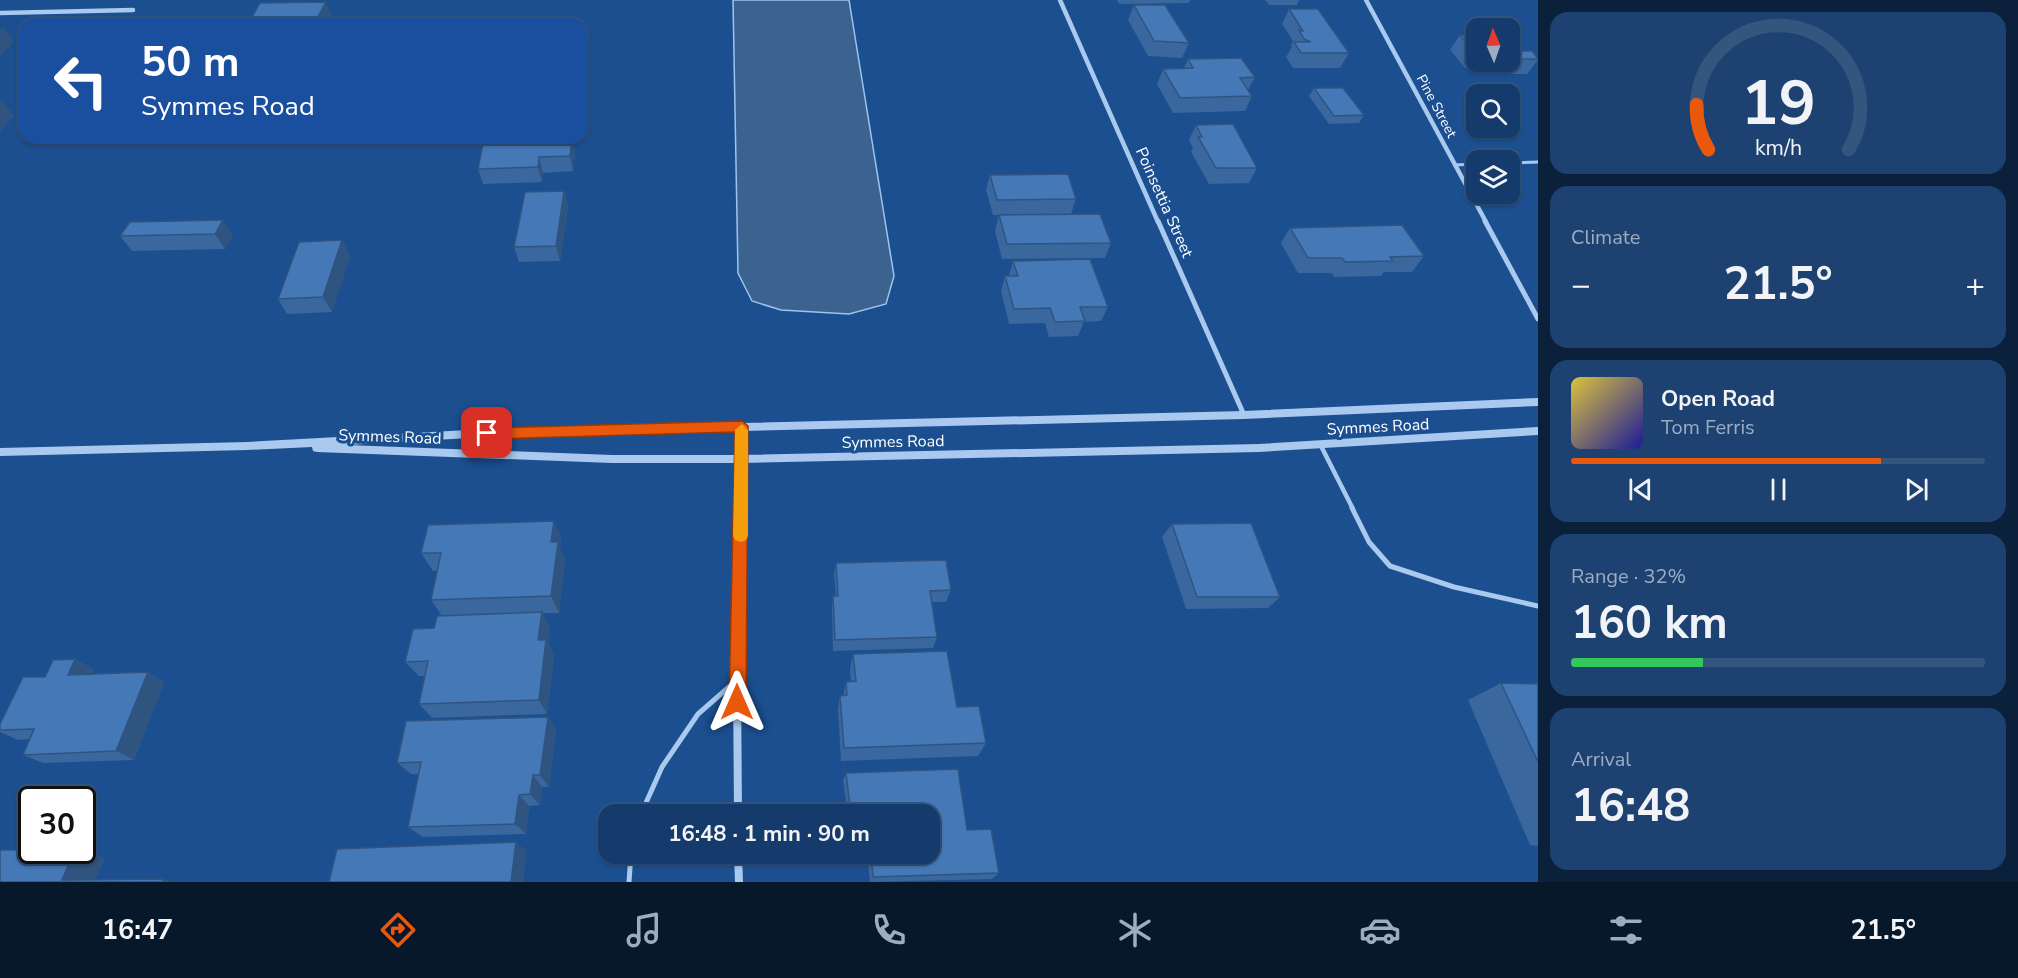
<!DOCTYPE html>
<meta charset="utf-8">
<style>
:root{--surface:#143b6b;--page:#1d4271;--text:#f1f3f6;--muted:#9dadc1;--line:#33557e;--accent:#ea580c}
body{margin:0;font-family:"Nunito Sans",sans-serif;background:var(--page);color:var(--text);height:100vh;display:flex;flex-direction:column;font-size:22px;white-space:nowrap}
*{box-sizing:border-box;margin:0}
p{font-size:20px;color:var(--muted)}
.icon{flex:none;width:33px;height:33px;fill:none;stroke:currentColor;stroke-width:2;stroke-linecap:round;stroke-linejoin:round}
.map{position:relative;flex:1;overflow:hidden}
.side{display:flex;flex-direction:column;gap:12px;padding:12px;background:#0b203b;width:480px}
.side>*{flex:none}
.guide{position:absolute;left:18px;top:18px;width:570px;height:126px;border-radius:18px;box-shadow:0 2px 4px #0004,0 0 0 2px var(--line);background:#1a4fa0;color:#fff;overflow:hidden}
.needle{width:39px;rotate:358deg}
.controls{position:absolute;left:1466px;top:18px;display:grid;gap:12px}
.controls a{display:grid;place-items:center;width:54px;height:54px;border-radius:12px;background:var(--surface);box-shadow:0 2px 4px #0004,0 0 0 2px var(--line);font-size:30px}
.speed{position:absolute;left:18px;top:786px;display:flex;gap:12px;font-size:30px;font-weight:700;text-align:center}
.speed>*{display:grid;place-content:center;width:78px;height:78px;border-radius:50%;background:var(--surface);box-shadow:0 2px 4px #0004,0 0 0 2px var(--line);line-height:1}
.speed .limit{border:3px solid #111;border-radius:9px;background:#fff;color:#111}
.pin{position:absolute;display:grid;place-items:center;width:51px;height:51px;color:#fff;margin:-26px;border-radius:12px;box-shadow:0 3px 9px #0006}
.me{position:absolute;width:66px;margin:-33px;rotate:0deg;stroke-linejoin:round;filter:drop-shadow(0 0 4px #0008)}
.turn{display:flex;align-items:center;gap:21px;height:126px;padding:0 24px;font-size:27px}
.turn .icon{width:78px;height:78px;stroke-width:2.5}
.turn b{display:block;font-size:42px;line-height:51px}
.big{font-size:45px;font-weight:700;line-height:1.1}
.side .widget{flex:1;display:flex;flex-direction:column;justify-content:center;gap:9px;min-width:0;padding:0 21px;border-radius:18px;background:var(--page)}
.side .dial{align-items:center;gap:0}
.dial svg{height:156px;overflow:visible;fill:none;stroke:var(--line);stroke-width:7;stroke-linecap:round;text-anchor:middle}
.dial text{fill:var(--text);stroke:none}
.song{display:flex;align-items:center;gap:18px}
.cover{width:72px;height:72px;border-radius:9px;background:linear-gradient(135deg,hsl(50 70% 55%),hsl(240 70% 35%))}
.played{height:6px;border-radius:3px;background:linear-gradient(90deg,var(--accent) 75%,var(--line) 75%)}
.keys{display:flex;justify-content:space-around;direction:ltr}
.heat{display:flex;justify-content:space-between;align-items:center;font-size:33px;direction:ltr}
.charge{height:9px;border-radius:4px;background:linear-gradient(90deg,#34c759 32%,var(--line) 0)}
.trip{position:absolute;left:598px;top:804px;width:342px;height:60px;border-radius:18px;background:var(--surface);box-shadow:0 2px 4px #0004,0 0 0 2px var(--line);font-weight:700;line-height:60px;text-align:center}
.dock{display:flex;height:96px;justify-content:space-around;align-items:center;background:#08182b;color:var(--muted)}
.dock .icon{width:42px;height:42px}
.dock .on{color:var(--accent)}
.dock b{font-size:27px;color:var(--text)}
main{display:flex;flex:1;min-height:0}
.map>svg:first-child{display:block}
</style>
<main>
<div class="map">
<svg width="1538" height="882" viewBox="0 0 1538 882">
<rect width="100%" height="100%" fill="#1b4f8f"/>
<polygon fill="#3c6290" stroke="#9cc4f0" stroke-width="1.5" points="733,0 849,0 894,276 886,304 849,314 781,310 752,301 738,273"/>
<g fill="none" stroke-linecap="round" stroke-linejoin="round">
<g stroke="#a9c9ee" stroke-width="3">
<polyline points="1509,163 1538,162"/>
<polyline points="1455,165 1476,164"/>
</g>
<polyline stroke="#a9c9ee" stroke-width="4.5" points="1320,444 1353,509"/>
<g stroke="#a9c9ee" stroke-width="5">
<polyline points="1352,508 1369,542 1390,566 1454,587 1538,606"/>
<polyline points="641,814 662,767 698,714 737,680"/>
<polyline points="629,882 631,854"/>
</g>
<g stroke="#a9c9ee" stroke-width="4.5">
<polyline points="1060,0 1158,222"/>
<polyline points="1366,0 1486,222"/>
<polyline points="0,13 133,10"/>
</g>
<g stroke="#a9c9ee" stroke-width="5">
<polyline points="1158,221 1244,415"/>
<polyline points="1485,221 1538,319"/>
<polyline points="740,509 742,426"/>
</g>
<g stroke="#a9c9ee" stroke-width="8">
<polyline points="738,814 737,680 740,508"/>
<polyline points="738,854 739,882"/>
</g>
<polygon fill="#a9c9ee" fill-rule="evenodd" points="1538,398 1538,406 1244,419 487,437 347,445 612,455 741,455 1259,444 1538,427 1538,435 1259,452 741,463 612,463 317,452 313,451 312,447 247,450 0,456 0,448 247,442 487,429 1244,411"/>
</g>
<g fill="#3a679d">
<polygon points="1117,0 1190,0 1189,3 1119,4"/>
<polygon points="1265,0 1299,0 1297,5 1269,5"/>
<polygon points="1134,5 1189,43 1182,58 1148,56 1128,20"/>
<polygon points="1289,9 1349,53 1340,68 1293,68 1286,57 1292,47 1291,45 1293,41 1282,24"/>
<polygon points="332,17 328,24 250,24 249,22"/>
<polygon points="1472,30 1476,30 1476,62 1509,62 1509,39 1520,51 1538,58 1538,60 1527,74 1494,74 1489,68 1465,68 1450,50 1460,35 1468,35"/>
<polygon points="24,38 24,54 18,45"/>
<polygon points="1188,59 1255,77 1248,90 1252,96 1245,111 1173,113 1157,84 1163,69 1184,68"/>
<polygon points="1314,88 1364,115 1359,123 1329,124 1309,96"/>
<polygon points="1196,125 1257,168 1249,183 1209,184 1191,152 1193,148 1189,140"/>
<polygon points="484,138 572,138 575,152 573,171 543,173 542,182 483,184 478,169"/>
<polygon points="990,175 1076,199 1071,214 993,215 986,190"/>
<polygon points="564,191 568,207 560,261 519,262 514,247"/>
<polygon points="999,215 1111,243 1105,258 1002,259 995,231"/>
<polygon points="130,222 233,236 225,249 132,251 120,236"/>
<polygon points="1290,228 1424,256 1412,272 1384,272 1381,276 1334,277 1332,273 1298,273 1281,243"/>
<polygon points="342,240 350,256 332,312 287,314 278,299"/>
<polygon points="1013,261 1108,307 1101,321 1084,322 1078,336 1049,337 1045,323 1009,324 1001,291 1005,276 1009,276"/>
<polygon points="554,521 561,539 560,548 565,560 559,613 542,613 550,628 548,642 554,655 547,714 432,718 419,704 424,676 419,676 405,662 434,628 442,616 431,600 437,571 433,571 421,553"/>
<polygon points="1172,524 1280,597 1268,608 1186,609 1162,537"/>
<polygon points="836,563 951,590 946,602 932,602 937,637 933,648 833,651 832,608 833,596 836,596 834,575"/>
<polygon points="853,654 957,707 986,743 978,756 841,761 838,709 840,696 843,696 846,682 851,682 850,669"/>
<polygon points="75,659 94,670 91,674 148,672 164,683 134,760 43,763 23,755 30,739 18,740 0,732 0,724 45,677"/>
<polygon points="1501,683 1538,684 1538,846 1530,845 1468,700"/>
<polygon points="548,717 556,730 549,787 542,787 540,805 529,806 526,834 423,837 408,827 419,774 411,774 397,763"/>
<polygon points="846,773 967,830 999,873 992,879 870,882 867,854 862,854 930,854 930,814 848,814 843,781"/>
</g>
<g fill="#305480">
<polygon points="326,2 332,17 328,24 317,24 316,20"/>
<polygon points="3,27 14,42 0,57 0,29"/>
<polygon points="2,100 14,116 0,132 0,102"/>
<polygon points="572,138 575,152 573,171 570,156"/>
<polygon points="539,157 543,173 542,182 538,167"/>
<polygon points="564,191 568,207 560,261 556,246"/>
<polygon points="223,220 233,236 225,249 215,234"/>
<polygon points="342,240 350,256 332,312 323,297"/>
<polygon points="554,521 561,539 560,548 565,560 559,613 551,596 551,542"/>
<polygon points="542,612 550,628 548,642 554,655 547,714 539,700 538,640"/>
<polygon points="75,659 94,670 87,685 68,675"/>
<polygon points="148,672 164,683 134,760 116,751"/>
<polygon points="548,717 556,730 549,787 540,775"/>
<polygon points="533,775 542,787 540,805 530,794"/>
<polygon points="519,795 529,806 526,834 515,824"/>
<polygon points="516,842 527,851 523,882 511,882"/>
<polygon points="75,850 80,850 105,858 95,882 62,880"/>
<polygon points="163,879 175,882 162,882"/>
</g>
<g fill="#4478b7" stroke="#305480" stroke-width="1.5">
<polygon points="326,2 316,20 292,21 290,24 268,24 269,21 249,22 260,3"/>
<polygon points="1134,5 1165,5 1189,43 1154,41"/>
<polygon points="1289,9 1318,9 1349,53 1301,53 1294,42 1311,42 1304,39 1299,30 1303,31"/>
<polygon points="1460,35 1476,36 1476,53"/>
<polygon points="24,38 24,45 18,45"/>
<polygon points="1509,39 1520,51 1532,51 1538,59 1509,59"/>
<polygon points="1241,58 1255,77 1240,78 1252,96 1180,98 1163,69 1193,68 1188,59"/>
<polygon points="1314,88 1343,88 1364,115 1334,116"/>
<polygon points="1233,124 1257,168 1216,168 1198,137 1202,137 1196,125"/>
<polygon points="484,138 520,138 520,139 572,138 570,156 539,157 538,167 478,169"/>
<polygon points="1068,174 1076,199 997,200 990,175"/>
<polygon points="564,191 556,246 514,247 525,192"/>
<polygon points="1100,214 1111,243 1007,244 999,215"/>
<polygon points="223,220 215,234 120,236 130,222"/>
<polygon points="1402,225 1424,256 1390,257 1393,261 1345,262 1342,258 1308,258 1290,228"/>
<polygon points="342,240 323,297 278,299 299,242"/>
<polygon points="1090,259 1108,307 1080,307 1085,321 1055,322 1050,308 1014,309 1005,276 1018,276 1013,261"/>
<polygon points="554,521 551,542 558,542 551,596 431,600 441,553 421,553 428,525"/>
<polygon points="1251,523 1280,597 1197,597 1172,524"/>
<polygon points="946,560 951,590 930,591 937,637 835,640 833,596 838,596 836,563"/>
<polygon points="542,612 538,640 546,640 539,700 419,704 428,661 405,662 413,629 434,628 437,616"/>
<polygon points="947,651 957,707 979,706 986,743 844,748 840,696 847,695 846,682 856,681 853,654"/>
<polygon points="75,659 68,675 148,672 116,751 23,755 34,729 0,730 0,724 23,677 45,677 53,660"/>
<polygon points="1501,683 1538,684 1538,762"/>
<polygon points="548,717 540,775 533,775 530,794 519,795 515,824 408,827 421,762 397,763 406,721"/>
<polygon points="958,769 967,830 991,829 999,873 873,877 871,854 930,854 930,814 851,814 846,773"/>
<polygon points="516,842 511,882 329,882 337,849"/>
<polygon points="0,850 75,850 62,880 163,879 162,882 0,882"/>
</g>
<polygon fill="#ea580c" stroke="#983908" stroke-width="1.5" points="742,421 748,426 746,702 743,708 737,711 732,708 729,702 735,432 487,439 480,433 487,428"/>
<polygon fill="#f59e0b" points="742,424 748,430 748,536 746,540 741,542 735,540 733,536 735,430"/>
<g text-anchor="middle" stroke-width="6" stroke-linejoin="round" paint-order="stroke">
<g font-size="14" fill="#fff" stroke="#1b4f8f">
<text transform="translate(1437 106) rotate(62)" y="5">Pine Street</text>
</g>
<g font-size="16" fill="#fff" stroke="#1b4f8f">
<text transform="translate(1165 202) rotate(66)" y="6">Poinsettia Street</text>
<text transform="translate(1378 426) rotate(-3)" y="6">Symmes Road</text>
<text transform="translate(390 436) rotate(2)" y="6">Symmes Road</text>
<text transform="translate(893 441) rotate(-1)" y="6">Symmes Road</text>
</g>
</g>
</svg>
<div class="controls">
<a><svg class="needle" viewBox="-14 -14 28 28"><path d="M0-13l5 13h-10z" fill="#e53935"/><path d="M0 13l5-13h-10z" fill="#9dadc1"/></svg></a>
<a><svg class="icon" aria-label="search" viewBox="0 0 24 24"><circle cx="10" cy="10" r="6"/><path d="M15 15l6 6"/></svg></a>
<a><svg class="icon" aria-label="layers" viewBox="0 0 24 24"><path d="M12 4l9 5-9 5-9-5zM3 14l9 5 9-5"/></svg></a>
</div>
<div class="speed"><div class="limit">30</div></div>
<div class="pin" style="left:487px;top:433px;background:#d93025"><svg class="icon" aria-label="arrive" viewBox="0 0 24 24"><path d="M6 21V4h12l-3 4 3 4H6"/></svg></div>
<svg class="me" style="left:737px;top:702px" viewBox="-20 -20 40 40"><path d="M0-17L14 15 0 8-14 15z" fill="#ea580c" stroke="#fff" stroke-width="4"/></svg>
<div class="trip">16:48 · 1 min · 90 m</div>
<div class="guide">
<div class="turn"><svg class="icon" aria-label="left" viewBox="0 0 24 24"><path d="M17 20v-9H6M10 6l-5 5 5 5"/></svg><div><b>50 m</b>Symmes Road</div></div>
</div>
</div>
<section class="side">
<div class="widget dial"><svg viewBox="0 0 100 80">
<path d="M14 69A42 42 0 1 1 86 69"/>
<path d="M14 69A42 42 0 0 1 8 46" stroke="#ea580c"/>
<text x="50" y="56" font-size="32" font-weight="700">19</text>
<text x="50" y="72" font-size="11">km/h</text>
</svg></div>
<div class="widget"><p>Climate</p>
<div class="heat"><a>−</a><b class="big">21.5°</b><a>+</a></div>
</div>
<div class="widget">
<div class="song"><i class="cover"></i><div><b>Open Road</b><p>Tom Ferris</p></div></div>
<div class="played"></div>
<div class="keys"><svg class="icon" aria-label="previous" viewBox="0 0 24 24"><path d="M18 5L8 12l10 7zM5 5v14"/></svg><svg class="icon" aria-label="pause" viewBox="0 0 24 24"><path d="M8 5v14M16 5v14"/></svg><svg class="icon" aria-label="next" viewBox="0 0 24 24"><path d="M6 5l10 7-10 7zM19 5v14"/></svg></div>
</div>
<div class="widget"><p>Range · 32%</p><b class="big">160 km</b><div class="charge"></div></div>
<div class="widget"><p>Arrival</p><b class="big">16:48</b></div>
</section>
</main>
<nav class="dock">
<b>16:47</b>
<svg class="icon on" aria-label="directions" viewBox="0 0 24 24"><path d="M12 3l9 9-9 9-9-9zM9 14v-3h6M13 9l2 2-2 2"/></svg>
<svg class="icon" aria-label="music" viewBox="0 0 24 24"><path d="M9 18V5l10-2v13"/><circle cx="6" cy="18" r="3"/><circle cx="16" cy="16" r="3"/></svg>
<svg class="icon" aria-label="phone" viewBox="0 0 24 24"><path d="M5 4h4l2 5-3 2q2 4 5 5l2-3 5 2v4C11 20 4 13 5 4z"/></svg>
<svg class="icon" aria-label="climate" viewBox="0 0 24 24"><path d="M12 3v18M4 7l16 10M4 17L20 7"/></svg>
<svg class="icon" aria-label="car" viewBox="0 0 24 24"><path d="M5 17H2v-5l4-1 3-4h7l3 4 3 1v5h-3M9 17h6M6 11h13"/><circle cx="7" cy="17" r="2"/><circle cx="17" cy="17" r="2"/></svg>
<svg class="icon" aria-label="filters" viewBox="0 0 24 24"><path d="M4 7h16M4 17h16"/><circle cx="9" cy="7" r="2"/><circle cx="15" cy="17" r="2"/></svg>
<b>21.5°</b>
</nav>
